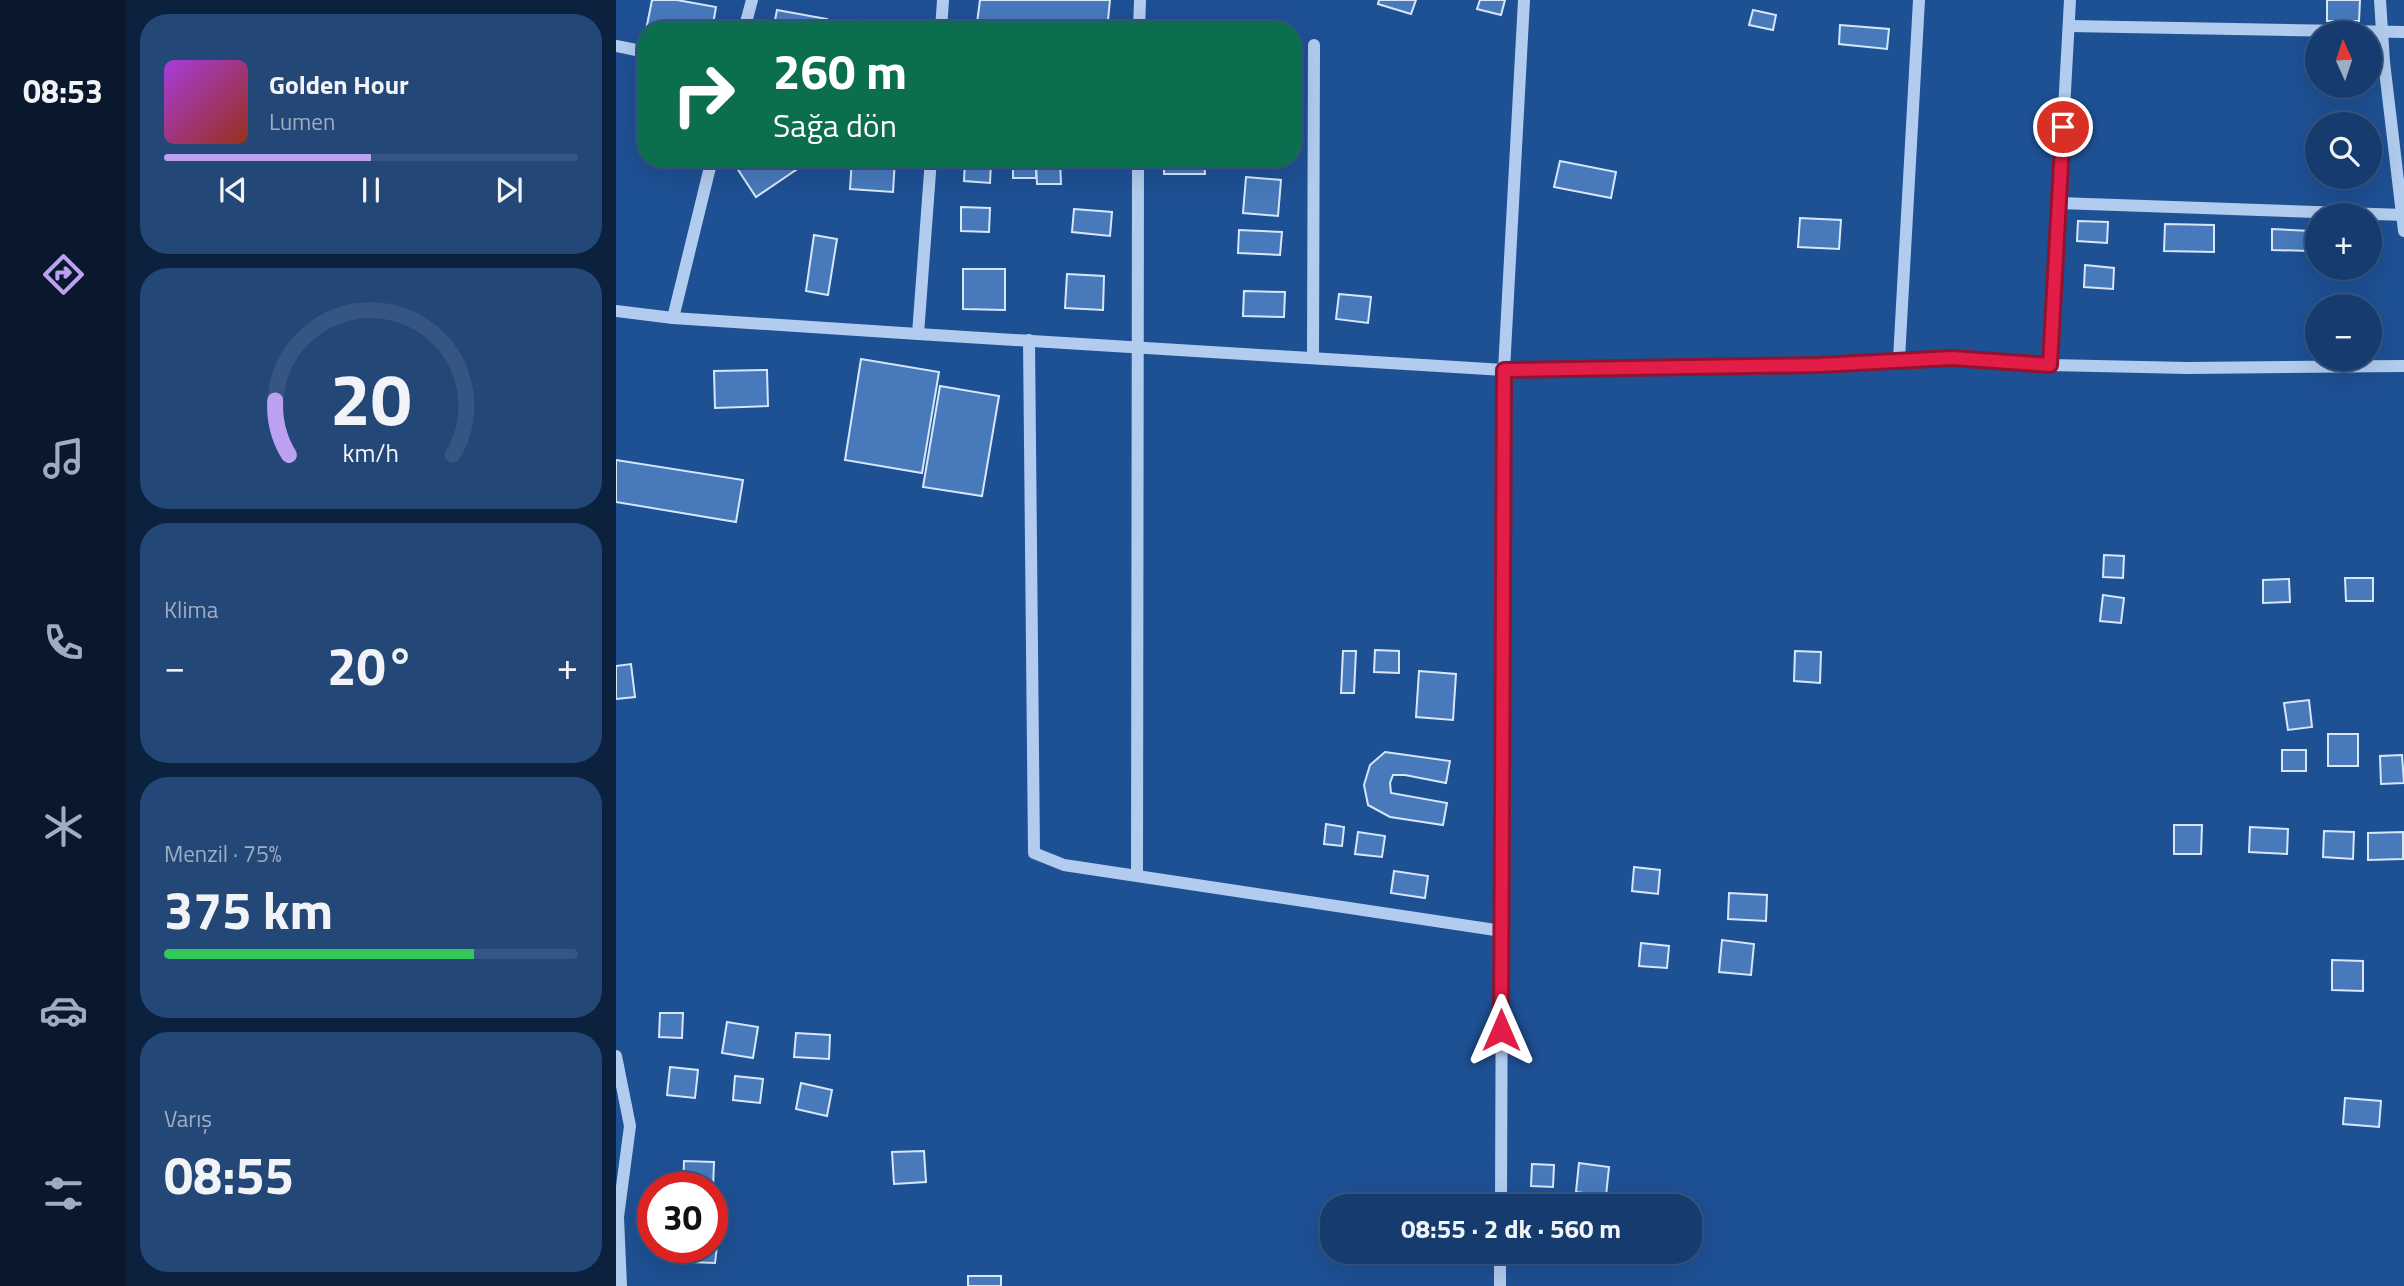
<!DOCTYPE html>
<html lang="tr">
<meta charset="utf-8">
<style>
:root{--surface:#163c6f;--page:#234777;--text:#f1f3f6;--muted:#9eadc3;--line:#355682;--accent:#bca0f2}
body{margin:0;font-family:"Titillium Web",sans-serif;background:var(--page);color:var(--text);height:100vh;display:flex;flex-direction:column;font-size:26px;white-space:nowrap}
*{box-sizing:border-box;margin:0}
p{font-size:23px;color:var(--muted)}
.icon{flex:none;width:38px;height:38px;fill:none;stroke:currentColor;stroke-width:2;stroke-linecap:round;stroke-linejoin:round}
.map{position:relative;flex:1;overflow:hidden}
.side{display:flex;flex-direction:column;gap:14px;padding:14px;background:#0c213d;width:490px}
.side>*{flex:none}
.banner{position:absolute;left:21px;top:21px;width:665px;height:147px;border-radius:28px;box-shadow:0 7px 28px #0002,0 0 0 2px var(--line);background:#0b6e4f;color:#fff;overflow:hidden}
.needle{width:46px;rotate:357deg}
.controls{position:absolute;left:1689px;top:21px;display:grid;gap:14px}
.controls a{display:grid;place-items:center;width:77px;height:77px;border-radius:50%;background:var(--surface);box-shadow:0 7px 28px #0002,0 0 0 2px var(--line);font-size:35px}
.speed{position:absolute;left:21px;top:1172px;display:flex;gap:14px;font-size:35px;font-weight:700;text-align:center}
.speed>*{display:grid;place-content:center;width:91px;height:91px;border-radius:50%;background:var(--surface);box-shadow:0 7px 28px #0002,0 0 0 2px var(--line);line-height:1}
.speed .limit{border:10px solid #d22;background:#fff;color:#111}
.pin{position:absolute;display:grid;place-items:center;width:60px;height:60px;color:#fff;margin:-30px;border:4px solid #fff;border-radius:50%;box-shadow:0 2px 7px #0007}
.me{position:absolute;width:77px;margin:-38px;rotate:0deg;stroke-linejoin:round;filter:drop-shadow(0 0 5px #0008)}
.turn{display:flex;align-items:center;gap:24px;height:147px;padding:0 21px;font-size:32px}
.turn .icon{width:91px;height:91px;stroke-width:2.5}
.turn b{display:block;font-size:49px;line-height:60px}
.big{font-size:52px;font-weight:700;line-height:1.1}
.side .widget{flex:1;display:flex;flex-direction:column;justify-content:center;gap:10px;min-width:0;padding:0 24px;border-radius:28px;background:var(--page)}
.side .dial{align-items:center;gap:0}
.dial svg{height:182px;overflow:visible;fill:none;stroke:var(--line);stroke-width:7;stroke-linecap:round;text-anchor:middle}
.dial text{fill:var(--text);stroke:none}
.song{display:flex;align-items:center;gap:21px}
.cover{width:84px;height:84px;border-radius:10px;background:linear-gradient(135deg,hsl(280 70% 55%),hsl(10 70% 35%))}
.played{height:7px;border-radius:4px;background:linear-gradient(90deg,var(--accent) 50%,var(--line) 50%)}
.keys{display:flex;justify-content:space-around;direction:ltr}
.heat{display:flex;justify-content:space-between;align-items:center;font-size:38px;direction:ltr}
.charge{height:10px;border-radius:5px;background:linear-gradient(90deg,#34c759 75%,var(--line) 0)}
.trip{position:absolute;left:704px;top:1194px;width:382px;height:70px;border-radius:28px;background:var(--surface);box-shadow:0 7px 28px #0002,0 0 0 2px var(--line);font-weight:700;line-height:70px;text-align:center}
main{display:flex;flex:1;min-height:0}
.tabs{display:flex;flex-direction:column;width:126px;justify-content:space-around;align-items:center;background:#09182c;color:var(--muted)}
.tabs .icon{width:49px;height:49px}
.tabs .current{color:var(--accent)}
.tabs b{font-size:32px;color:var(--text)}
.map>svg:first-child{display:block}
</style>
<main>
<nav class="tabs">
<b>08:53</b>
<svg class="icon current" aria-label="directions" viewBox="0 0 24 24"><path d="M12 3l9 9-9 9-9-9zM9 14v-3h6M13 9l2 2-2 2"/></svg>
<svg class="icon" aria-label="music" viewBox="0 0 24 24"><path d="M9 18V5l10-2v13"/><circle cx="6" cy="18" r="3"/><circle cx="16" cy="16" r="3"/></svg>
<svg class="icon" aria-label="phone" viewBox="0 0 24 24"><path d="M5 4h4l2 5-3 2q2 4 5 5l2-3 5 2v4C11 20 4 13 5 4z"/></svg>
<svg class="icon" aria-label="climate" viewBox="0 0 24 24"><path d="M12 3v18M4 7l16 10M4 17L20 7"/></svg>
<svg class="icon" aria-label="car" viewBox="0 0 24 24"><path d="M5 17H2v-5l4-1 3-4h7l3 4 3 1v5h-3M9 17h6M6 11h13"/><circle cx="7" cy="17" r="2"/><circle cx="17" cy="17" r="2"/></svg>
<svg class="icon" aria-label="filters" viewBox="0 0 24 24"><path d="M4 7h16M4 17h16"/><circle cx="9" cy="7" r="2"/><circle cx="15" cy="17" r="2"/></svg>
</nav>
<section class="side">
<div class="widget">
<div class="song"><i class="cover"></i><div><b>Golden Hour</b><p>Lumen</p></div></div>
<div class="played"></div>
<div class="keys"><svg class="icon" aria-label="previous" viewBox="0 0 24 24"><path d="M18 5L8 12l10 7zM5 5v14"/></svg><svg class="icon" aria-label="pause" viewBox="0 0 24 24"><path d="M8 5v14M16 5v14"/></svg><svg class="icon" aria-label="next" viewBox="0 0 24 24"><path d="M6 5l10 7-10 7zM19 5v14"/></svg></div>
</div>
<div class="widget dial"><svg viewBox="0 0 100 80">
<path d="M14 69A42 42 0 1 1 86 69"/>
<path d="M14 69A42 42 0 0 1 8 45" stroke="#bca0f2"/>
<text x="50" y="56" font-size="32" font-weight="700">20</text>
<text x="50" y="72" font-size="11">km/h</text>
</svg></div>
<div class="widget"><p>Klima</p>
<div class="heat"><a>−</a><b class="big">20°</b><a>+</a></div>
</div>
<div class="widget"><p>Menzil · 75%</p><b class="big">375 km</b><div class="charge"></div></div>
<div class="widget"><p>Varış</p><b class="big">08:55</b></div>
</section>
<div class="map">
<svg width="1788" height="1286" viewBox="0 0 1788 1286">
<rect width="100%" height="100%" fill="#1e5094"/>
<g fill="#4779bb" stroke="#d7e7fa" stroke-width="2">
<polygon points="36,0 61,0 100,7 96,30 30,30"/>
<polygon points="364,0 494,0 491,30 360,30"/>
<polygon points="763,0 800,0 795,14 762,4"/>
<polygon points="864,0 889,0 885,15 861,9"/>
<polygon points="1711,0 1744,0 1743,21 1711,21"/>
<polygon points="161,10 211,19 209,30 157,30"/>
<polygon points="1137,10 1160,15 1157,30 1133,25"/>
<polygon points="248,20 290,26 289,30 247,30"/>
<polygon points="1224,25 1273,29 1271,49 1223,44"/>
<polygon points="115,159 196,159 140,197"/>
<polygon points="236,159 279,159 277,192 234,189"/>
<rect x="397" y="159" width="23" height="19"/>
<polygon points="548,159 588,159 589,174 548,174"/>
<polygon points="444,160 445,184 421,184 420,161"/>
<polygon points="349,161 375,163 374,183 348,181"/>
<polygon points="944,161 1000,172 995,198 938,187"/>
<polygon points="630,177 665,180 662,216 627,213"/>
<polygon points="345,207 374,208 373,232 345,231"/>
<polygon points="458,209 496,212 494,236 456,232"/>
<polygon points="1184,218 1225,220 1223,249 1182,247"/>
<polygon points="1462,221 1492,222 1491,243 1461,241"/>
<polygon points="1549,224 1598,225 1598,252 1548,251"/>
<polygon points="1656,229 1695,231 1694,251 1656,250"/>
<polygon points="623,230 666,232 664,255 622,253"/>
<polygon points="198,235 221,239 212,295 190,291"/>
<polygon points="1469,265 1498,268 1497,289 1468,287"/>
<polygon points="347,269 389,269 389,310 347,309"/>
<polygon points="451,274 488,276 487,310 449,308"/>
<polygon points="628,291 669,292 668,317 627,316"/>
<polygon points="723,294 755,297 752,323 720,319"/>
<polygon points="245,359 323,372 306,473 229,460"/>
<polygon points="151,370 152,406 99,408 98,371"/>
<polygon points="324,386 383,396 366,496 307,487"/>
<polygon points="0,460 127,480 120,522 0,502"/>
<polygon points="1488,555 1508,556 1507,578 1487,577"/>
<polygon points="1729,578 1757,578 1757,601 1730,601"/>
<polygon points="1673,579 1674,602 1647,603 1647,580"/>
<polygon points="1487,595 1508,598 1505,623 1484,621"/>
<polygon points="759,650 783,651 783,673 758,672"/>
<polygon points="727,651 740,651 738,693 725,693"/>
<polygon points="1179,651 1205,652 1204,683 1178,681"/>
<polygon points="15,664 19,697 0,699 0,666"/>
<polygon points="803,671 840,674 837,720 800,717"/>
<polygon points="1693,700 1696,727 1672,730 1668,703"/>
<rect x="1712" y="734" width="30" height="32"/>
<rect x="1666" y="750" width="24" height="21"/>
<polygon points="769,752 834,761 830,783 789,775 777,775 774,783 775,793 831,803 827,825 774,817 752,805 748,785 754,765"/>
<polygon points="1786,755 1788,783 1765,784 1764,756"/>
<polygon points="710,824 728,827 726,846 708,844"/>
<polygon points="1558,825 1586,825 1585,854 1558,854"/>
<polygon points="1634,827 1672,829 1671,854 1633,852"/>
<polygon points="1708,831 1738,832 1737,859 1707,857"/>
<polygon points="742,832 769,836 766,857 739,854"/>
<polygon points="1787,832 1787,859 1752,860 1752,833"/>
<polygon points="1018,867 1044,870 1042,894 1016,891"/>
<polygon points="778,871 812,876 809,898 775,893"/>
<polygon points="1113,893 1151,895 1150,921 1112,919"/>
<polygon points="1106,940 1138,944 1135,975 1103,972"/>
<polygon points="1025,943 1053,946 1051,968 1023,966"/>
<polygon points="1716,960 1747,961 1747,991 1716,990"/>
<polygon points="44,1013 67,1013 66,1038 43,1037"/>
<polygon points="111,1022 142,1027 137,1058 106,1053"/>
<polygon points="180,1033 214,1035 213,1059 178,1057"/>
<polygon points="54,1067 82,1070 79,1098 51,1095"/>
<polygon points="119,1076 147,1079 144,1103 117,1100"/>
<polygon points="185,1083 216,1090 211,1116 180,1109"/>
<polygon points="1729,1098 1765,1101 1763,1127 1727,1124"/>
<polygon points="308,1151 310,1182 278,1184 276,1152"/>
<polygon points="68,1161 98,1162 97,1189 67,1188"/>
<polygon points="963,1163 993,1167 990,1196 960,1192"/>
<polygon points="916,1164 938,1165 937,1187 915,1186"/>
<polygon points="96,1204 102,1205 100,1225 96,1225"/>
<polygon points="96,1246 101,1246 99,1263 73,1262 74,1248 96,1248"/>
<rect x="352" y="1276" width="33" height="10"/>
</g>
<g fill="none" stroke-linecap="round" stroke-linejoin="round">
<g stroke="#b1ccee" stroke-width="12">
<polyline points="1764,0 1768,62 1788,231"/>
<polyline points="1453,26 1788,32"/>
<polyline points="128,30 136,0"/>
<polyline points="325,30 327,0"/>
<polyline points="523,30 524,0"/>
<polyline points="0,46 30,52"/>
<polyline points="1443,203 1788,215"/>
<polyline points="0,311 57,318 302,334 888,370 1203,365 1336,358 1434,365 1572,368 1788,366"/>
<polyline points="57,318 96,159"/>
<polyline points="302,334 315,159"/>
<polyline points="413,340 418,853 448,865 886,931"/>
<polyline points="697,358 698,45"/>
<polyline points="1283,359 1303,0"/>
<polyline points="1434,365 1454,0"/>
<polyline points="521,875 522,159"/>
<polyline points="0,1056 14,1126 2,1217 5,1286"/>
<polyline points="885,1206 888,370 908,0"/>
<polyline points="884,1286 884,1251"/>
</g>
</g>
<g fill="none" stroke-linecap="round" stroke-linejoin="round">
<g stroke="#92132f" stroke-width="18">
<polyline id="route" points="885,1030 888,370 1203,365 1336,358 1434,365 1447,127"/>
</g>
<use href="#route" stroke="#e11d48" stroke-width="12"/>
</g>
</svg>
<div class="controls">
<a><svg class="needle" viewBox="-14 -14 28 28"><path d="M0-13l5 13h-10z" fill="#e53935"/><path d="M0 13l5-13h-10z" fill="#9eadc3"/></svg></a>
<a><svg class="icon" aria-label="search" viewBox="0 0 24 24"><circle cx="10" cy="10" r="6"/><path d="M15 15l6 6"/></svg></a>
<a>+</a>
<a>−</a>
</div>
<div class="speed"><div class="limit">30</div></div>
<div class="pin" style="left:1447px;top:127px;background:#d93025"><svg class="icon" aria-label="arrive" viewBox="0 0 24 24"><path d="M6 21V4h12l-3 4 3 4H6"/></svg></div>
<svg class="me" style="left:885px;top:1030px" viewBox="-20 -20 40 40"><path d="M0-17L14 15 0 8-14 15z" fill="#e11d48" stroke="#fff" stroke-width="4"/></svg>
<div class="trip">08:55 · 2 dk · 560 m</div>
<div class="banner">
<div class="turn"><svg class="icon" aria-label="right" viewBox="0 0 24 24"><path d="M7 20v-9h11M14 6l5 5-5 5"/></svg><div><b>260 m</b>Sağa dön</div></div>
</div>
</div>
</main>
